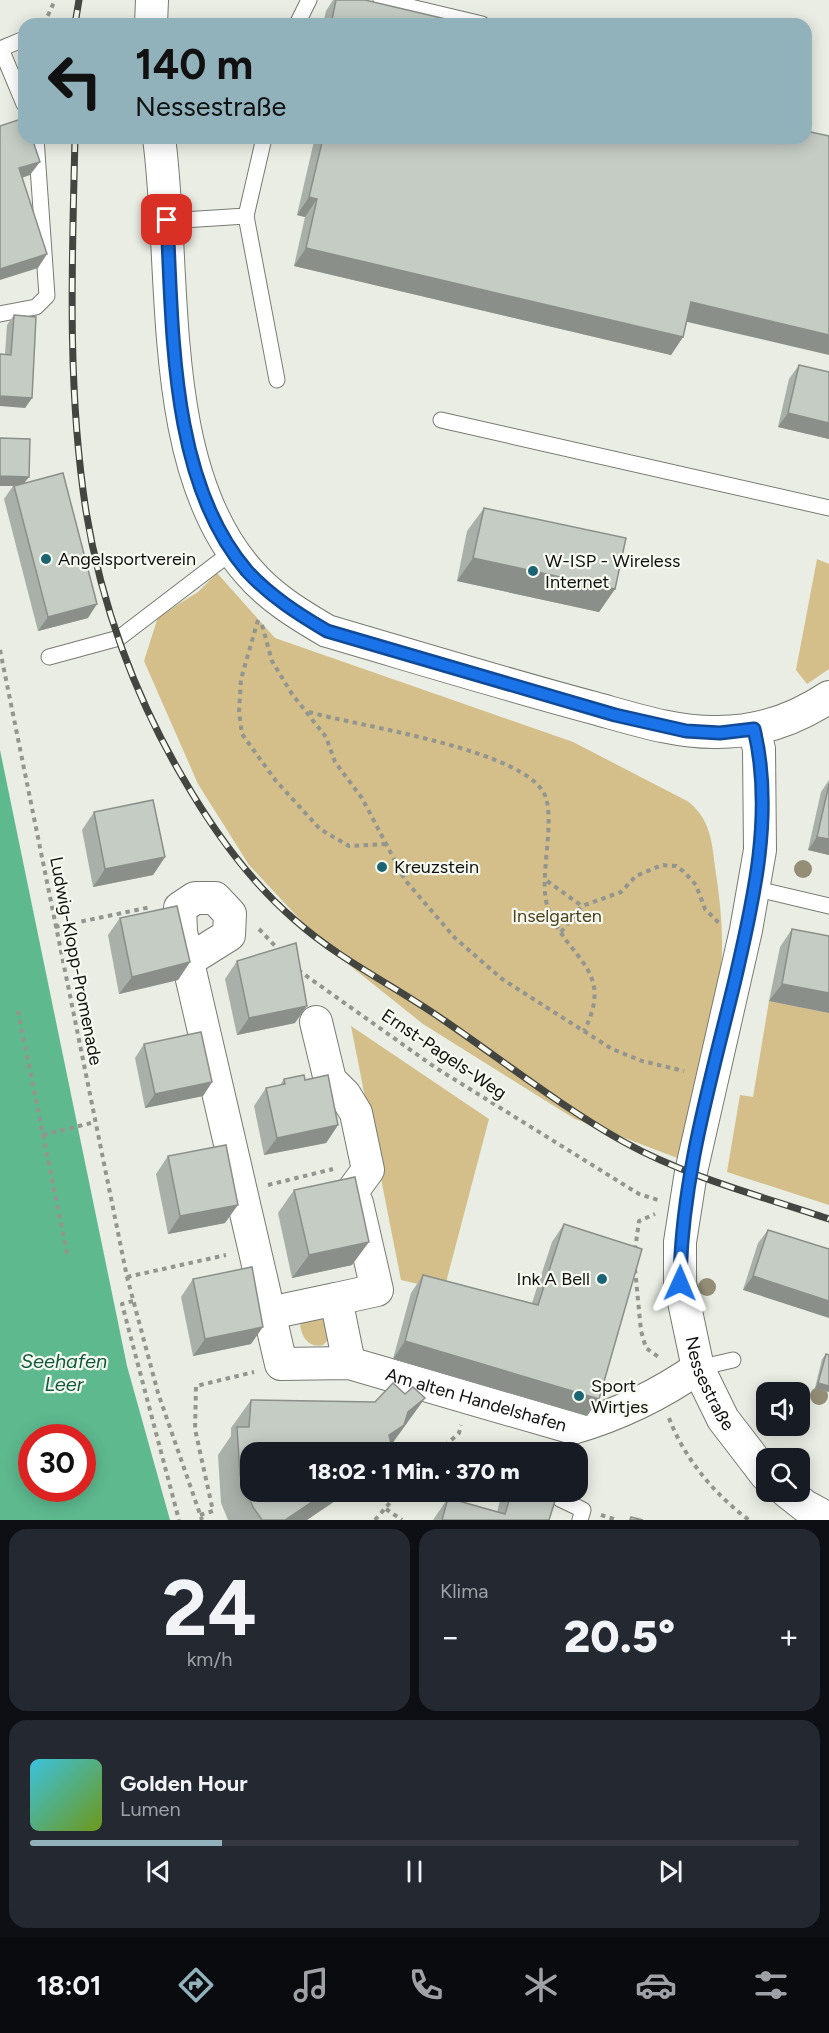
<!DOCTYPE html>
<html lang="de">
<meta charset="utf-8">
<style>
:root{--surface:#171b24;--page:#242831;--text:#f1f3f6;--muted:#9ea1a6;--line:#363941;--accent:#91b2bb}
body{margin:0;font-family:Figtree,sans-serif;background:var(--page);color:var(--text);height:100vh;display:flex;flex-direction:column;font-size:22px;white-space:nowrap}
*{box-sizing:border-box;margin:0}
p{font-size:20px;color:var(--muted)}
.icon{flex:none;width:33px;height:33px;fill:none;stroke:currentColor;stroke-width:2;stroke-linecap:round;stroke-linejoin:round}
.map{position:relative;height:1520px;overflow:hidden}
.side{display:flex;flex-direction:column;gap:9px;padding:9px;background:#0d0f14;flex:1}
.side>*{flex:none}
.guide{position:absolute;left:18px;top:18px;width:794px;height:126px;border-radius:18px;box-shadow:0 3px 15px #0003;background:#91b2bb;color:#111;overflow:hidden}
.fabs{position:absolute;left:756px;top:1382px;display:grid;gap:12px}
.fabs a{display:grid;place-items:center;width:54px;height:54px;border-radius:12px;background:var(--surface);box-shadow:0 3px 15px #0003;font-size:30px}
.speed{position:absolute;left:18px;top:1424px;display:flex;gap:12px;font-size:30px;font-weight:700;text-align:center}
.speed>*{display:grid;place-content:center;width:78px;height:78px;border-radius:50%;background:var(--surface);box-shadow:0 3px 15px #0003;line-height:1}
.speed .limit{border:9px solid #d22;background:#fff;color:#111}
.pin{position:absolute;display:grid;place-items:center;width:51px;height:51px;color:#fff;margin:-26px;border-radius:12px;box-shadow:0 3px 9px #0006}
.me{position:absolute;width:66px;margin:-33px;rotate:1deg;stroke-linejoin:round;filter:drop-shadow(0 0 4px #0008)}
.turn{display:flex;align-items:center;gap:21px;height:126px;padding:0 18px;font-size:27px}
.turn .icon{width:78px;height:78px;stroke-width:2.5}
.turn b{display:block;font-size:42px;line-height:51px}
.big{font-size:45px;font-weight:800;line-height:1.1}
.side .tile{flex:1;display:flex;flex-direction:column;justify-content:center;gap:9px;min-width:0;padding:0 21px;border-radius:18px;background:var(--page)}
.side .dial{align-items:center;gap:0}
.dial b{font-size:78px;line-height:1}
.song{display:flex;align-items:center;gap:18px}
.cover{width:72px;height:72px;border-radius:9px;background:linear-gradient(135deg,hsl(190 70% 55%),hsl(80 70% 35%))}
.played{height:6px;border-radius:3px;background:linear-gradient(90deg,var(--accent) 25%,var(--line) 25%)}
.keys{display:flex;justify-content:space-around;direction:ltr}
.heat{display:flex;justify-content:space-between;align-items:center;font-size:33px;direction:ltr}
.side .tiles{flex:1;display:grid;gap:9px;grid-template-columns:1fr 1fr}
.tile:last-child{grid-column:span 2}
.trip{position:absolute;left:240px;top:1442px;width:348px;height:60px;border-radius:18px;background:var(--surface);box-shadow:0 3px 15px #0003;font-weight:800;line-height:60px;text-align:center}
.tab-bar{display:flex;height:96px;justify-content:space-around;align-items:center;background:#090b0e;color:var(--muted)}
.tab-bar .icon{width:42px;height:42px}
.tab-bar .current{color:var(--accent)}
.tab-bar b{font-size:27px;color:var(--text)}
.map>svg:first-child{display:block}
</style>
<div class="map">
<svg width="829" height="1520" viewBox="0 0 829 1520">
<rect width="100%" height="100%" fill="#e9ede3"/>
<g fill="#d4be89">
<polygon points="817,559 829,564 829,669 807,684 796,670"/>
<path d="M217,573L275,638L573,742L689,802C710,820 712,841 715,867C720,900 724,933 721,967C715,1031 695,1096 680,1159L575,1119L423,1024L323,944L249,865L198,784L144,661L158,617L198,592Z"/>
<polygon points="769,1001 829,1013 829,1205 727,1172 740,1095 753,1097"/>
<polygon points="351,1026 489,1119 444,1290 401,1280"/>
<path d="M326,1316L330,1338L323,1345C309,1348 303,1339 300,1326L303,1320Z"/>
</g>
<path fill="#5eb98f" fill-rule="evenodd" d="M0,750L127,1366L170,1520H0ZM32,1437H82V1488H32Z"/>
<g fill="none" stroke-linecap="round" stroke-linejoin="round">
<g stroke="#787b72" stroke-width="17">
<g id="service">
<polyline points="381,0 482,24"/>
<polyline points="297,24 309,0"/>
<polyline points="0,49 24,39"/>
<polyline points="1,49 24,104"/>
<polyline points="246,216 277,380"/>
<polyline points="167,221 246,216 264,138"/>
<polyline points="0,314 36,307 47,296 36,138"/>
<polyline points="441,420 829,508"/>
<polyline points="49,657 119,638 233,551"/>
<polyline points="753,888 829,906"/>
<polyline points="698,1368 733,1360"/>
<polyline points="560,1499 583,1510 580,1520"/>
</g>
</g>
<g stroke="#787b72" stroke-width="34">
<g id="minor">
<polyline points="151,24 152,0"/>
<path d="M159,138C177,270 155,465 248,571C270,597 298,614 327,631C416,657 504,684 594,708C634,719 676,733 718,732C758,732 796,719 829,697"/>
<path id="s1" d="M754,729L759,749L760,850L746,930L691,1172L680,1242V1283L698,1368L723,1419L766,1475"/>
<path id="s2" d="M189,960L229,935L230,914L215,898H195L180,908L181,932L281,1364L349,1363L573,1428C617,1415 661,1394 698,1368"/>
<polyline points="316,1022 330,1080 345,1095 356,1113 368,1170 354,1189"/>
<polyline points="336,1299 377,1290 357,1203"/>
<polyline points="270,1313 336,1299 349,1363"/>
<polyline points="786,1491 805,1506 829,1519"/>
</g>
</g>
<g stroke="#93968f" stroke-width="4" stroke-dasharray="4.5 4.5" stroke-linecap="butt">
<polyline points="44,24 55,0"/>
<polyline points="258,620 241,679 239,712 242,734 276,781 320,829 349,846 387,844"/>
<polyline points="262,625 272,661 292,694 326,737 335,762 362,798 405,880 455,938 502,979 612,1049 642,1061 684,1071"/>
<polyline points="0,650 127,1277 158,1393 202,1520"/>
<path d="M309,712C356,726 532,750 546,798C555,829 537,883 549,911C570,961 615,970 584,1031"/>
<polyline points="547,881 582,906"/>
<polyline points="55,927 151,907"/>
<polyline points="259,929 281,952"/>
<polyline points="561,932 582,906 621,892 636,876 662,865 676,866 683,871 696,885 705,909 719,923"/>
<polyline points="298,970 436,1068 639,1194 658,1200"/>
<polyline points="18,1011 68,1258"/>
<polyline points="43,1135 95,1122"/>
<polyline points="268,1185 333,1169"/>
<polyline points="635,1250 639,1221 655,1214"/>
<polyline points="635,1269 641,1331 646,1348 660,1358"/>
<polyline points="127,1277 226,1255"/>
<polyline points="133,1301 122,1304 179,1520"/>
<path d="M669,1418C684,1458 715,1495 749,1520"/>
<polyline points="438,1452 459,1433 461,1425"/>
<polyline points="386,1509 402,1520"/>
<polyline points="200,1515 213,1511 195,1429 196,1386 254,1372"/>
<polyline points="601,1515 617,1520"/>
<polyline points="375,1520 400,1491"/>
</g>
<use href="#service" stroke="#fff" stroke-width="15"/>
<use href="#minor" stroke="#fff" stroke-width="32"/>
<g stroke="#434540" stroke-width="7">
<g id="rail">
<polyline points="75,24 79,0"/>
<path d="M75,138C72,262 67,388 86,511C101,604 135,697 183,778C213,830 249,881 296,921C340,960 393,985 442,1019C502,1060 560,1106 624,1142C687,1177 761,1196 829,1219"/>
</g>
</g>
<use href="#rail" stroke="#f6faf0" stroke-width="4.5" stroke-dasharray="14" stroke-linecap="butt"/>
</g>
<g fill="#948e76">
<circle cx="803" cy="869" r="9"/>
<circle cx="707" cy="1287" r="9"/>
<circle cx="819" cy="1396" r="9"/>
</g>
<g fill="#a9afa9">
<polygon points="333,0 365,0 467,24 323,24 326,11"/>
<polygon points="302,138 806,138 687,322 683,337 671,355 294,266 305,217 297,215 314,141"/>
<polygon points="14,315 32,398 25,408 5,354 7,325"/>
<polygon points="799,365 829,372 829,439 778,427 789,379"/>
<polygon points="0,438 25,483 88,618 38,631 4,499 13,486 0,486"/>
<polygon points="484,508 615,589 599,612 457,581 467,531"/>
<polygon points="829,780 829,855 808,850 821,792"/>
<polygon points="94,812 165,857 153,875 93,887 82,830"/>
<polygon points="120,918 190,962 178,980 119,994 108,935"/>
<polygon points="792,929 829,936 829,1013 769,1001 780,947"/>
<polygon points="237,961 295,1023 237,1035 225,979"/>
<polygon points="144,1044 212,1082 203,1096 145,1108 135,1058"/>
<polygon points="284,1079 305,1080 338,1125 326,1143 264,1155 254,1106 266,1088 280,1085"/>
<polygon points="168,1156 225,1223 168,1234 156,1174"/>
<polygon points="294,1190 352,1265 292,1278 278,1213"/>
<polygon points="564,1224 599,1399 587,1416 393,1359 411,1293 423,1275 532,1303 552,1242"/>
<polygon points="768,1230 829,1249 743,1290 758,1243"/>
<polygon points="193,1279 251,1344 193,1356 181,1297"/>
<polygon points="826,1354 829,1392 815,1388 822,1359"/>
<polygon points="405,1394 425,1398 386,1452 307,1520 228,1520 221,1503 218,1455 231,1436 231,1428 251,1400 375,1402"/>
<polygon points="504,1491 558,1491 549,1520 433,1520 448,1498 497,1512 502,1493"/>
</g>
<g fill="#8a8f89">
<polygon points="302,138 316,138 314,141"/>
<polygon points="40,162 30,175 10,182 19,168"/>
<polygon points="309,197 317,199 305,217 297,215"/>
<polygon points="306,248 683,337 671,355 294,266"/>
<polygon points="47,254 38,268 0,280 0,269"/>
<polygon points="691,302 829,335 829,355 679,320"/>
<polygon points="0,396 32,398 25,408 0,406"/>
<polygon points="788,413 829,423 829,439 778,427"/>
<polygon points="0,476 29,477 22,486 0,486"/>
<polygon points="473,558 615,589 599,612 457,581"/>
<polygon points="97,604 88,618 38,631 48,617"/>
<polygon points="817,837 829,839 829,855 808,850"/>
<polygon points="165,857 153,875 93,887 105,869"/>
<polygon points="190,962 178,980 119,994 132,977"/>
<polygon points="782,984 829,993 829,1013 769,1001"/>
<polygon points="307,1006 295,1023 237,1035 249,1018"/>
<polygon points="212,1082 203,1096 145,1108 155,1094"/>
<polygon points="338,1125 326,1143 264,1155 277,1138"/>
<polygon points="238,1205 225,1223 168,1234 180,1216"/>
<polygon points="369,1242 352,1265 292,1278 309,1255"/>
<polygon points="753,1276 829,1301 829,1318 743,1290"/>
<polygon points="263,1327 251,1344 193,1356 205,1339"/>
<polygon points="405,1341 599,1399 587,1416 393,1359"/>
<polygon points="818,1383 829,1386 829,1392 815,1388"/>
<polygon points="425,1398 386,1452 377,1452 389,1435 408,1412"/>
<polygon points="328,1491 350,1491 307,1520 285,1520"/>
</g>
<g fill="#c5ccc4" stroke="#8a8f89" stroke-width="1.5">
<polygon points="336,0 365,0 467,24 331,24"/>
<polygon points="24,118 24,138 32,138 40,162 19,168 47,254 0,269 0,126"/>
<polygon points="806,131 829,136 829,335 691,302 683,337 306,248 317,199 309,197 323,138 806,138"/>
<polygon points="14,315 36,317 32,398 0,396 0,354 11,355"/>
<polygon points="799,365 829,372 829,423 788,413"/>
<polygon points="0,438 30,439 29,477 0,476"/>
<polygon points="63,473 97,604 48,617 14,486"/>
<polygon points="484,508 626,538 615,589 473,558"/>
<polygon points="829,784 829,839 817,837"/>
<polygon points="153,800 165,857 105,869 94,812"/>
<polygon points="177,906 190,962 132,977 120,918"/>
<polygon points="792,929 829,936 829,993 782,984"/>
<polygon points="296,943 307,1006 249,1018 237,961"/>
<polygon points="201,1032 212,1082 155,1094 144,1044"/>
<polygon points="304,1075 305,1080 328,1075 338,1125 277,1138 266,1088 285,1084 284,1079"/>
<polygon points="226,1145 238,1205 180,1216 168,1156"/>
<polygon points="355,1177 369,1242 309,1255 294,1190"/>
<polygon points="564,1224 642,1249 599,1399 405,1341 423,1275 538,1305"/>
<polygon points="768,1230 829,1249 829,1301 753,1276"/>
<polygon points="252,1267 263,1327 205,1339 193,1279"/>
<polygon points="826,1354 829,1355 829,1386 818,1383"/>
<polygon points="393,1383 405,1394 413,1387 425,1398 408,1412 404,1425 389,1435 391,1443 385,1452 250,1452 250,1491 328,1491 285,1520 262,1520 253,1507 240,1475 237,1427 249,1427 251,1400 375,1402"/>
<polygon points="512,1491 558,1491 549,1520 442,1520 448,1498 505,1514"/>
<polygon points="631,1517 643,1520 630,1520"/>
</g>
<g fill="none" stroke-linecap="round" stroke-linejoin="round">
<g stroke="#114b97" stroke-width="15">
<path id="route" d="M167,220C173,332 170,481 247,571C270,596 298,614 327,631L615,715L686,731L720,733L754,729C774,811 754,899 735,980C711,1080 681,1180 680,1283"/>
</g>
<use href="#route" stroke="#1a73e8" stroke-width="10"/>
</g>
<g fill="#1c6373" stroke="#f6faf0" stroke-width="2">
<circle cx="46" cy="559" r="6"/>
<circle cx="533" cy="571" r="6"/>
<circle cx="382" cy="867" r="6"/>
<circle cx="602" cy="1279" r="6"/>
<circle cx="579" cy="1396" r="6"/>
</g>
<g text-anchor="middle" stroke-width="4.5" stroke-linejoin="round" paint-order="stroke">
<g font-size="18" fill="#11120f" stroke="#f6faf0" text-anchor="start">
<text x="58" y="565">Angelsportverein</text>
<text x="545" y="567">W-ISP - Wireless<tspan x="545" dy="21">Internet</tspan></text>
<text x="394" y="873">Kreuzstein</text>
<text x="590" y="1285" text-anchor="end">Ink A Bell</text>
<text x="591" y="1392">Sport<tspan x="591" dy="21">Wirtjes</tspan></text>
</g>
<g font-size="18" fill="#4e411d" stroke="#f6faf0">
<text x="557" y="922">Inselgarten</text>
</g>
<g font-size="18" fill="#11120f" stroke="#f6faf0">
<text transform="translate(76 961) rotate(79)" y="6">Ludwig-Klopp-Promenade</text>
<text transform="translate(444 1054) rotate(34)" y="6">Ernst-Pagels-Weg</text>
<text dy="6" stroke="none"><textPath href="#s1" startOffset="668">Nessestraße</textPath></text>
<text dy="6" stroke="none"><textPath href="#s2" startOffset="796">Am alten Handelshafen</textPath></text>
</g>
<g font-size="20" font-style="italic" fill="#11593c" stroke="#f6faf0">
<text x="64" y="1368">Seehafen<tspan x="64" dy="23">Leer</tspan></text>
</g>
</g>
</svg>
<div class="fabs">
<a><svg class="icon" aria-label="sound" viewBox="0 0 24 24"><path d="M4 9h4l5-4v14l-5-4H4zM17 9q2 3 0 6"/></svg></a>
<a><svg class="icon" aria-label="search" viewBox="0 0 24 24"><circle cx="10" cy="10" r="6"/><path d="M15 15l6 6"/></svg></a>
</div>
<div class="speed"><div class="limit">30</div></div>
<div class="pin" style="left:167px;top:220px;background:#d93025"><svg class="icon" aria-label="arrive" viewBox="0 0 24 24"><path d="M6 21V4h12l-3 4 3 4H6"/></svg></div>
<svg class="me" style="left:680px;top:1283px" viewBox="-20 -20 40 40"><path d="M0-17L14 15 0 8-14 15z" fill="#1a73e8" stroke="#fff" stroke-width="4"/></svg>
<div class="trip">18:02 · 1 Min. · 370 m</div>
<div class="guide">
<div class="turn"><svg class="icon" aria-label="left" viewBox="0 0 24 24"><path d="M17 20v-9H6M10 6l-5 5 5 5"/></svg><div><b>140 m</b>Nessestraße</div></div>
</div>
</div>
<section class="side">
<div class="tiles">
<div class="tile dial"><b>24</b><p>km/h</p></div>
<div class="tile"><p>Klima</p>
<div class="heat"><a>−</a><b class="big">20.5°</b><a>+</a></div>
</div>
<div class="tile">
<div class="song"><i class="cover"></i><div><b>Golden Hour</b><p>Lumen</p></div></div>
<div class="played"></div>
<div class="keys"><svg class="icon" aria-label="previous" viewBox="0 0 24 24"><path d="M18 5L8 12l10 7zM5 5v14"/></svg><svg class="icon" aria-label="pause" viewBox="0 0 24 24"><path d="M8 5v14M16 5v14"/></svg><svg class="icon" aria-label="next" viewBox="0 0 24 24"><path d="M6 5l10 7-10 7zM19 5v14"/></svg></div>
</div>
</div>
</section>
<nav class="tab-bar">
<b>18:01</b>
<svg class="icon current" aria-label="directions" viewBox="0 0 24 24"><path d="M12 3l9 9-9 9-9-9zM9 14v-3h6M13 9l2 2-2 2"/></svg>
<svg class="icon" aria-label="music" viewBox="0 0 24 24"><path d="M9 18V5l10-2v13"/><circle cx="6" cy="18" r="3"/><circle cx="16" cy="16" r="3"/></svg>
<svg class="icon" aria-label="phone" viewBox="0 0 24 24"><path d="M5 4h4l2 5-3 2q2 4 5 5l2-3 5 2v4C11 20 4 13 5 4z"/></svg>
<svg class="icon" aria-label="climate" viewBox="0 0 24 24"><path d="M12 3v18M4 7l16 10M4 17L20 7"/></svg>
<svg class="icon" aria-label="car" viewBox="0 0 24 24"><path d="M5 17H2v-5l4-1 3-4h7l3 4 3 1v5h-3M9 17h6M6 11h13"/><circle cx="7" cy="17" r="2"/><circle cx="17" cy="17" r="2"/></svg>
<svg class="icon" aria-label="filters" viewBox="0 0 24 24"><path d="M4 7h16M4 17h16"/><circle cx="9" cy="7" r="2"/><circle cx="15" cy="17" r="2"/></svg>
</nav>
